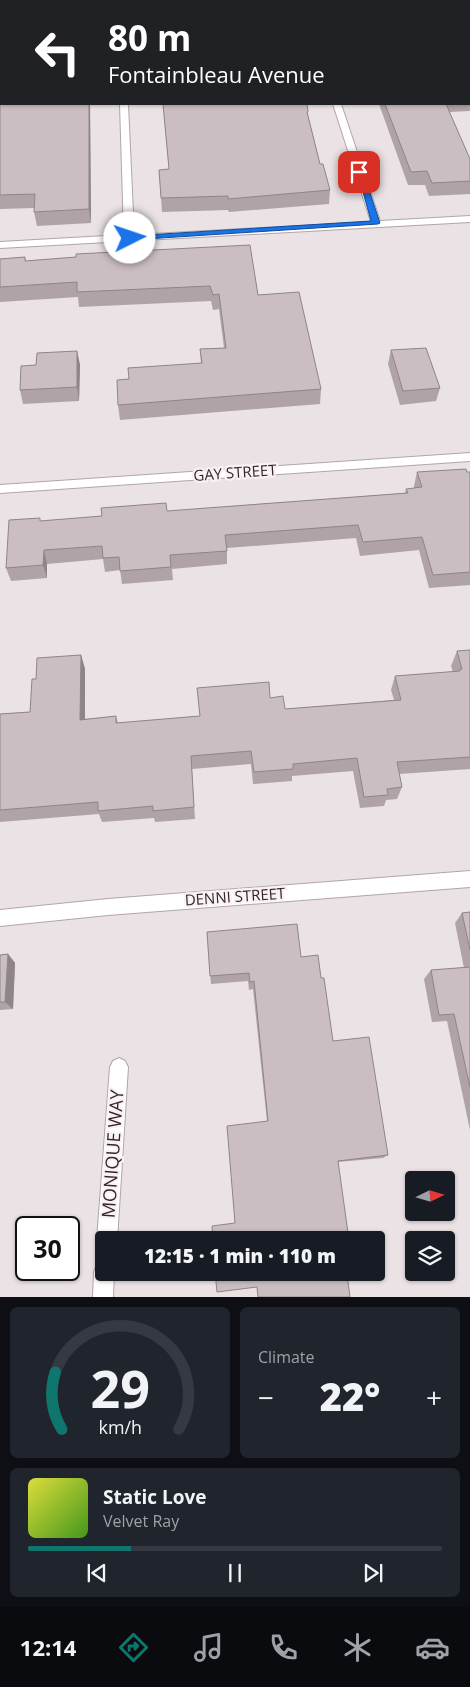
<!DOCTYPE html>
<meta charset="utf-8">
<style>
:root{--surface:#171b24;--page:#20242c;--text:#f1f3f6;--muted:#9ea1a6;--line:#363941;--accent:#0f766e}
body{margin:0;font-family:"Open Sans",sans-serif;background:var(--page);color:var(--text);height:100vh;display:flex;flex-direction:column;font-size:19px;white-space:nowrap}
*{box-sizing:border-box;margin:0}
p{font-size:16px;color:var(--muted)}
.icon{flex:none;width:28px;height:28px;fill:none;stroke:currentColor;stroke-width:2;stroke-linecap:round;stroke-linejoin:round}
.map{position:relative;height:1297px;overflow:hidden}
.sheet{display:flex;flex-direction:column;gap:10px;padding:10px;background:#0d0f14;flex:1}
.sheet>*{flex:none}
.top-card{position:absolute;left:0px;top:0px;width:470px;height:105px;box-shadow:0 1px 4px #0004;background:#202124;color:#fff;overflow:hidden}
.needle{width:32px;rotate:85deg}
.fabs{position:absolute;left:405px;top:1171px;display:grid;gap:10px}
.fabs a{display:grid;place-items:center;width:50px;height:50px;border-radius:5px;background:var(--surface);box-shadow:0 1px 4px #0004;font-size:25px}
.speed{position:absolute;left:15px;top:1216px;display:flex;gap:10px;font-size:25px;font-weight:700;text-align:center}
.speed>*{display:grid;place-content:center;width:65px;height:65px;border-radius:50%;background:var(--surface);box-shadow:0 1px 4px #0004;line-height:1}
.speed .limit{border:2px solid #111;border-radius:8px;background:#fff;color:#111}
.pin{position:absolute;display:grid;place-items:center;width:42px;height:42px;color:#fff;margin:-21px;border-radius:10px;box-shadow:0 2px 8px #0006}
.me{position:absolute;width:55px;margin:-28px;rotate:86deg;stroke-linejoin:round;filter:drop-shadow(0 0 4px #0008)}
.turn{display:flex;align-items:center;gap:18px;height:105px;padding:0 25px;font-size:22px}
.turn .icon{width:65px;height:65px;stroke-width:2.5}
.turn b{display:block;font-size:35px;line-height:42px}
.big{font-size:38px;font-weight:800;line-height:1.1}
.sheet .tile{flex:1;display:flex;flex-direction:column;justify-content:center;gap:8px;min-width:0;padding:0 18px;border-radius:8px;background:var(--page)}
.sheet .dial{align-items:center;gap:0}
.dial svg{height:130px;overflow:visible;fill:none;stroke:var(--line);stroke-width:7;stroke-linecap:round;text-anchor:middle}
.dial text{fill:var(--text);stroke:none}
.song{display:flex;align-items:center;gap:15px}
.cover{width:60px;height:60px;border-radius:8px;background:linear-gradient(135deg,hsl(60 70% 55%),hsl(100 70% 35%))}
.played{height:5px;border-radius:2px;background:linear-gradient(90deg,var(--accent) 25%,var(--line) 25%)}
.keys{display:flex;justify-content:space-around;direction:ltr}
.heat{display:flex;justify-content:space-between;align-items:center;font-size:28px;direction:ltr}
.sheet .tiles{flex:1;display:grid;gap:10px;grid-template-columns:1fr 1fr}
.tile:last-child{grid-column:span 2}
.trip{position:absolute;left:95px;top:1231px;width:290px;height:50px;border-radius:5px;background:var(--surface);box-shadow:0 1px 4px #0004;font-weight:800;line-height:50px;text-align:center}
.dock{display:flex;height:80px;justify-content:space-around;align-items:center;background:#090b0e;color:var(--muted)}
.dock .icon{width:35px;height:35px}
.dock .selected{color:var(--accent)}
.dock b{font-size:22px;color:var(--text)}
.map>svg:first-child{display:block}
</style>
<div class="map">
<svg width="470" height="1297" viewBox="0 0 470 1297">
<rect width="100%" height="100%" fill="#eae2e4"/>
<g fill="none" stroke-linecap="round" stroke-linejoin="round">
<g stroke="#b1a5a7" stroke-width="2">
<g id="minor">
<polygon points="112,0 123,0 124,1 112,1"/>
<polygon points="299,0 307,0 308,1 300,1"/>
<polygon points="120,104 128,104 134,235 371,222 333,104 341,104 380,221 470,216 470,222 0,248 0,242 124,235"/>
<polygon points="470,453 470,461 0,493 0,485"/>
<polygon points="470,871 470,887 108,915 0,926 0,910 108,899"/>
<polygon points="119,1058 125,1061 128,1067 117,1240 104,1240 104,1249 100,1247 97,1240 110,1067 113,1061"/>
<polygon points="104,1262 104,1272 114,1272 113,1297 93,1297 94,1272 97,1265"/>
</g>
</g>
<use href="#minor" fill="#fff" fill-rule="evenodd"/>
</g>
<g fill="#afa3a7">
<polygon points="0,0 90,0 90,1 1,1 90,104 91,223 37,226 34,212 34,208 0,209"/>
<polygon points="469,5 470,7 470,111 449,112 470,159 470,194 429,196 425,185 408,185 379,104 469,104"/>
<polygon points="163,104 308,112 308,116 320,164 330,190 329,204 229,212 228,210 162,212 159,170 169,169"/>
<polygon points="25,257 26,261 76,257 258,295 321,389 320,404 120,420 118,405 129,379 201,364 200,349 224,348 219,309 213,310 211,301 79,307 78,297 0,302 0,259"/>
<polygon points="391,350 440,388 436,401 400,405 388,364"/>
<polygon points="77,351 80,365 79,401 23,404 20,390 36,365"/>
<polygon points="417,472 470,472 470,585 429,588 419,550 360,556 356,538 227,548 227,564 172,569 173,580 122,584 120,570 105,572 103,559 47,564 47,578 11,581 6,568 41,521 405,493 406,489 414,488 414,486"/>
<polygon points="470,650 470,769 399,774 402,787 397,799 386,800 384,806 360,808 353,771 292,776 292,781 253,784 251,764 192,769 195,819 155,822 154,818 102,822 99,814 0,822 0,714 30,712 36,679 81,655 85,669 85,719 116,716 118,723 199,716 270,698 285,709 394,700 391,690 395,676 453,672 451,666 457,651"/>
<polygon points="470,912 470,1130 447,1021 432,1022 424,979 431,970 464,968 455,923 462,913"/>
<polygon points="207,932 301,957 321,978 333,1041 388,1155 383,1158 338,1162 235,1223 267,1121 253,989 249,990 248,981 211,984"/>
<polygon points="8,954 15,963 13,1009 0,1010 0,955"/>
</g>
<g fill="#8e8588">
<polygon points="89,104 90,104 91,223 89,209"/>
<polygon points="77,351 80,365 79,401 77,387"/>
<polygon points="44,550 47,564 47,578 43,565"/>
<polygon points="81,655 85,669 85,733 80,720"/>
<polygon points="8,954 15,963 13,1009 5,1002"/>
</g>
<g fill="#cbbec2" stroke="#8e8588">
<polygon points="0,0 89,0 89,1 1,1 1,104 89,104 89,209 34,212 35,194 0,195"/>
<polygon points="154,0 277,0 278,1 154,1"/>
<polygon points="341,0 466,0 467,1 342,1"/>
<polygon points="469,5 470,7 470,25 469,25"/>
<polygon points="469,34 470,36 470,98 469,98"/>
<polygon points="163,104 307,104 308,112 307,112 320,164 323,164 330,190 228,199 228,196 161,198 159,170 169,169"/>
<polygon points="385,104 446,104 470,159 470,181 432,183 427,171 411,172"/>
<polygon points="250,245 258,295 299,292 321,389 118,405 117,380 129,379 128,368 202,363 200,349 226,348 219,294 213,295 210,286 77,292 77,282 0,287 0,259 25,257 25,261 76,257 76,254"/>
<polygon points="426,348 440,388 403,391 391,350"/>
<polygon points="77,351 77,387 20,390 21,366 36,365 37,353"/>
<polygon points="466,469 467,472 470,472 470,572 433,575 422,537 363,542 358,525 225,535 227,551 170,555 171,567 120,571 119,557 103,558 102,546 44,550 43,565 6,568 9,520 40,518 40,521 102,516 101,508 166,503 167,511 408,493 406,489 422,487 417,472"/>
<polygon points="470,650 470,757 397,762 402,787 387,789 388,795 364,797 357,758 293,764 293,769 254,772 251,751 191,756 194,807 153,811 153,806 98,811 98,802 0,810 0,714 30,712 32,679 36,679 37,658 81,655 80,720 116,716 116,723 200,716 197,688 269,682 270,698 283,696 285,709 401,700 395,676 460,671 460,669 462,669 457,651"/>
<polygon points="470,912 470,950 462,913"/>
<polygon points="297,924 301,957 318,955 321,978 324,978 333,1041 369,1037 388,1155 338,1161 349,1240 213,1240 212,1226 235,1223 227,1126 268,1121 254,981 250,982 249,973 210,976 207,932"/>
<polygon points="8,954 5,1002 0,1002 0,955"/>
<polygon points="470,967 470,1087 454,1014 439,1015 431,970"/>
<polygon points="215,1272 354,1272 354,1273 347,1274 350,1297 258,1297 257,1287 217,1292"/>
</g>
<polygon fill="#1a73e8" stroke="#114b97" points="357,170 363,172 380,223 378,224 130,240 126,238 130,236 371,221"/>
<g text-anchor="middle" stroke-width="4.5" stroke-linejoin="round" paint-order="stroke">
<g font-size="15" fill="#392426" stroke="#f7f2f4">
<text transform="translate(235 473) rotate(-4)" y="5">GAY STREET</text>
<text transform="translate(235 897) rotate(-4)" y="5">DENNI STREET</text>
</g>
<g font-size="18" fill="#392426" stroke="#f7f2f4">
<text transform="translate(113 1154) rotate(-86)" y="6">MONIQUE WAY</text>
</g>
</g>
</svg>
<div class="fabs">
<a><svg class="needle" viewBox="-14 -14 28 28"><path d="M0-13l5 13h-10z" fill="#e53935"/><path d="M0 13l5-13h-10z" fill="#9ea1a6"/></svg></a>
<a><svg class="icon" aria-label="layers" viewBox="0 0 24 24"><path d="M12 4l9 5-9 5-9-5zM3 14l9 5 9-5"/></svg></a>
</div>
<div class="speed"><div class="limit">30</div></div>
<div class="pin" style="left:359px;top:172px;background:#d93025"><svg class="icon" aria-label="arrive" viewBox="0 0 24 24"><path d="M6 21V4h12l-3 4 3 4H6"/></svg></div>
<svg class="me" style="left:130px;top:238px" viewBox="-20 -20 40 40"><circle r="19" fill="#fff"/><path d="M0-13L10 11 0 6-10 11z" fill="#1a73e8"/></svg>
<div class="trip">12:15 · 1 min · 110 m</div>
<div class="top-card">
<div class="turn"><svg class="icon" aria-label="left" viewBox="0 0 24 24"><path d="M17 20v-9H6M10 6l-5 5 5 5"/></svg><div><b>80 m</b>Fontainbleau Avenue</div></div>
</div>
</div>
<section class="sheet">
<div class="tiles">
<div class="tile dial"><svg viewBox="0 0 100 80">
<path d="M14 69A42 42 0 1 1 86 69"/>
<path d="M14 69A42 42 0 0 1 10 34" stroke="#0f766e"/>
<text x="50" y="56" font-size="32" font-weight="700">29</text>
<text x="50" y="72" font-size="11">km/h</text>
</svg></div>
<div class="tile"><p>Climate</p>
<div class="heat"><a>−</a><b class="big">22°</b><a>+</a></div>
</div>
<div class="tile">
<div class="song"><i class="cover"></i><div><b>Static Love</b><p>Velvet Ray</p></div></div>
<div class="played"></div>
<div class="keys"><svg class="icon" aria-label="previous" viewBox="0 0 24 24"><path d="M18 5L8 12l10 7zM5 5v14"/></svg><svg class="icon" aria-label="pause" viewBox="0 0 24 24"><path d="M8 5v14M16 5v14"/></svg><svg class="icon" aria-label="next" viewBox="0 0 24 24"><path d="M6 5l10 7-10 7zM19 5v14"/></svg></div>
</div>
</div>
</section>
<nav class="dock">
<b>12:14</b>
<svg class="icon selected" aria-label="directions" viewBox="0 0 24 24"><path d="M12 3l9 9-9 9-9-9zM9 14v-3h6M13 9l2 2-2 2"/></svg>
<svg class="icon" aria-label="music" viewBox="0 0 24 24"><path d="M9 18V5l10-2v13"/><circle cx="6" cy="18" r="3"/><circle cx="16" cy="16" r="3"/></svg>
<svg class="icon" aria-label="phone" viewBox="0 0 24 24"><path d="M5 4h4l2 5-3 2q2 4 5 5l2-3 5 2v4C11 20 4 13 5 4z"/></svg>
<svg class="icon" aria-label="climate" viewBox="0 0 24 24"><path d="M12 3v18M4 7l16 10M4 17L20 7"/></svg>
<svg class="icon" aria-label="car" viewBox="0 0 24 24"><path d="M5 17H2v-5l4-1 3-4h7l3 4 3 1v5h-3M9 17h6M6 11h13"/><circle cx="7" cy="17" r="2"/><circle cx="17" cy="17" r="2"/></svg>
</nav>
